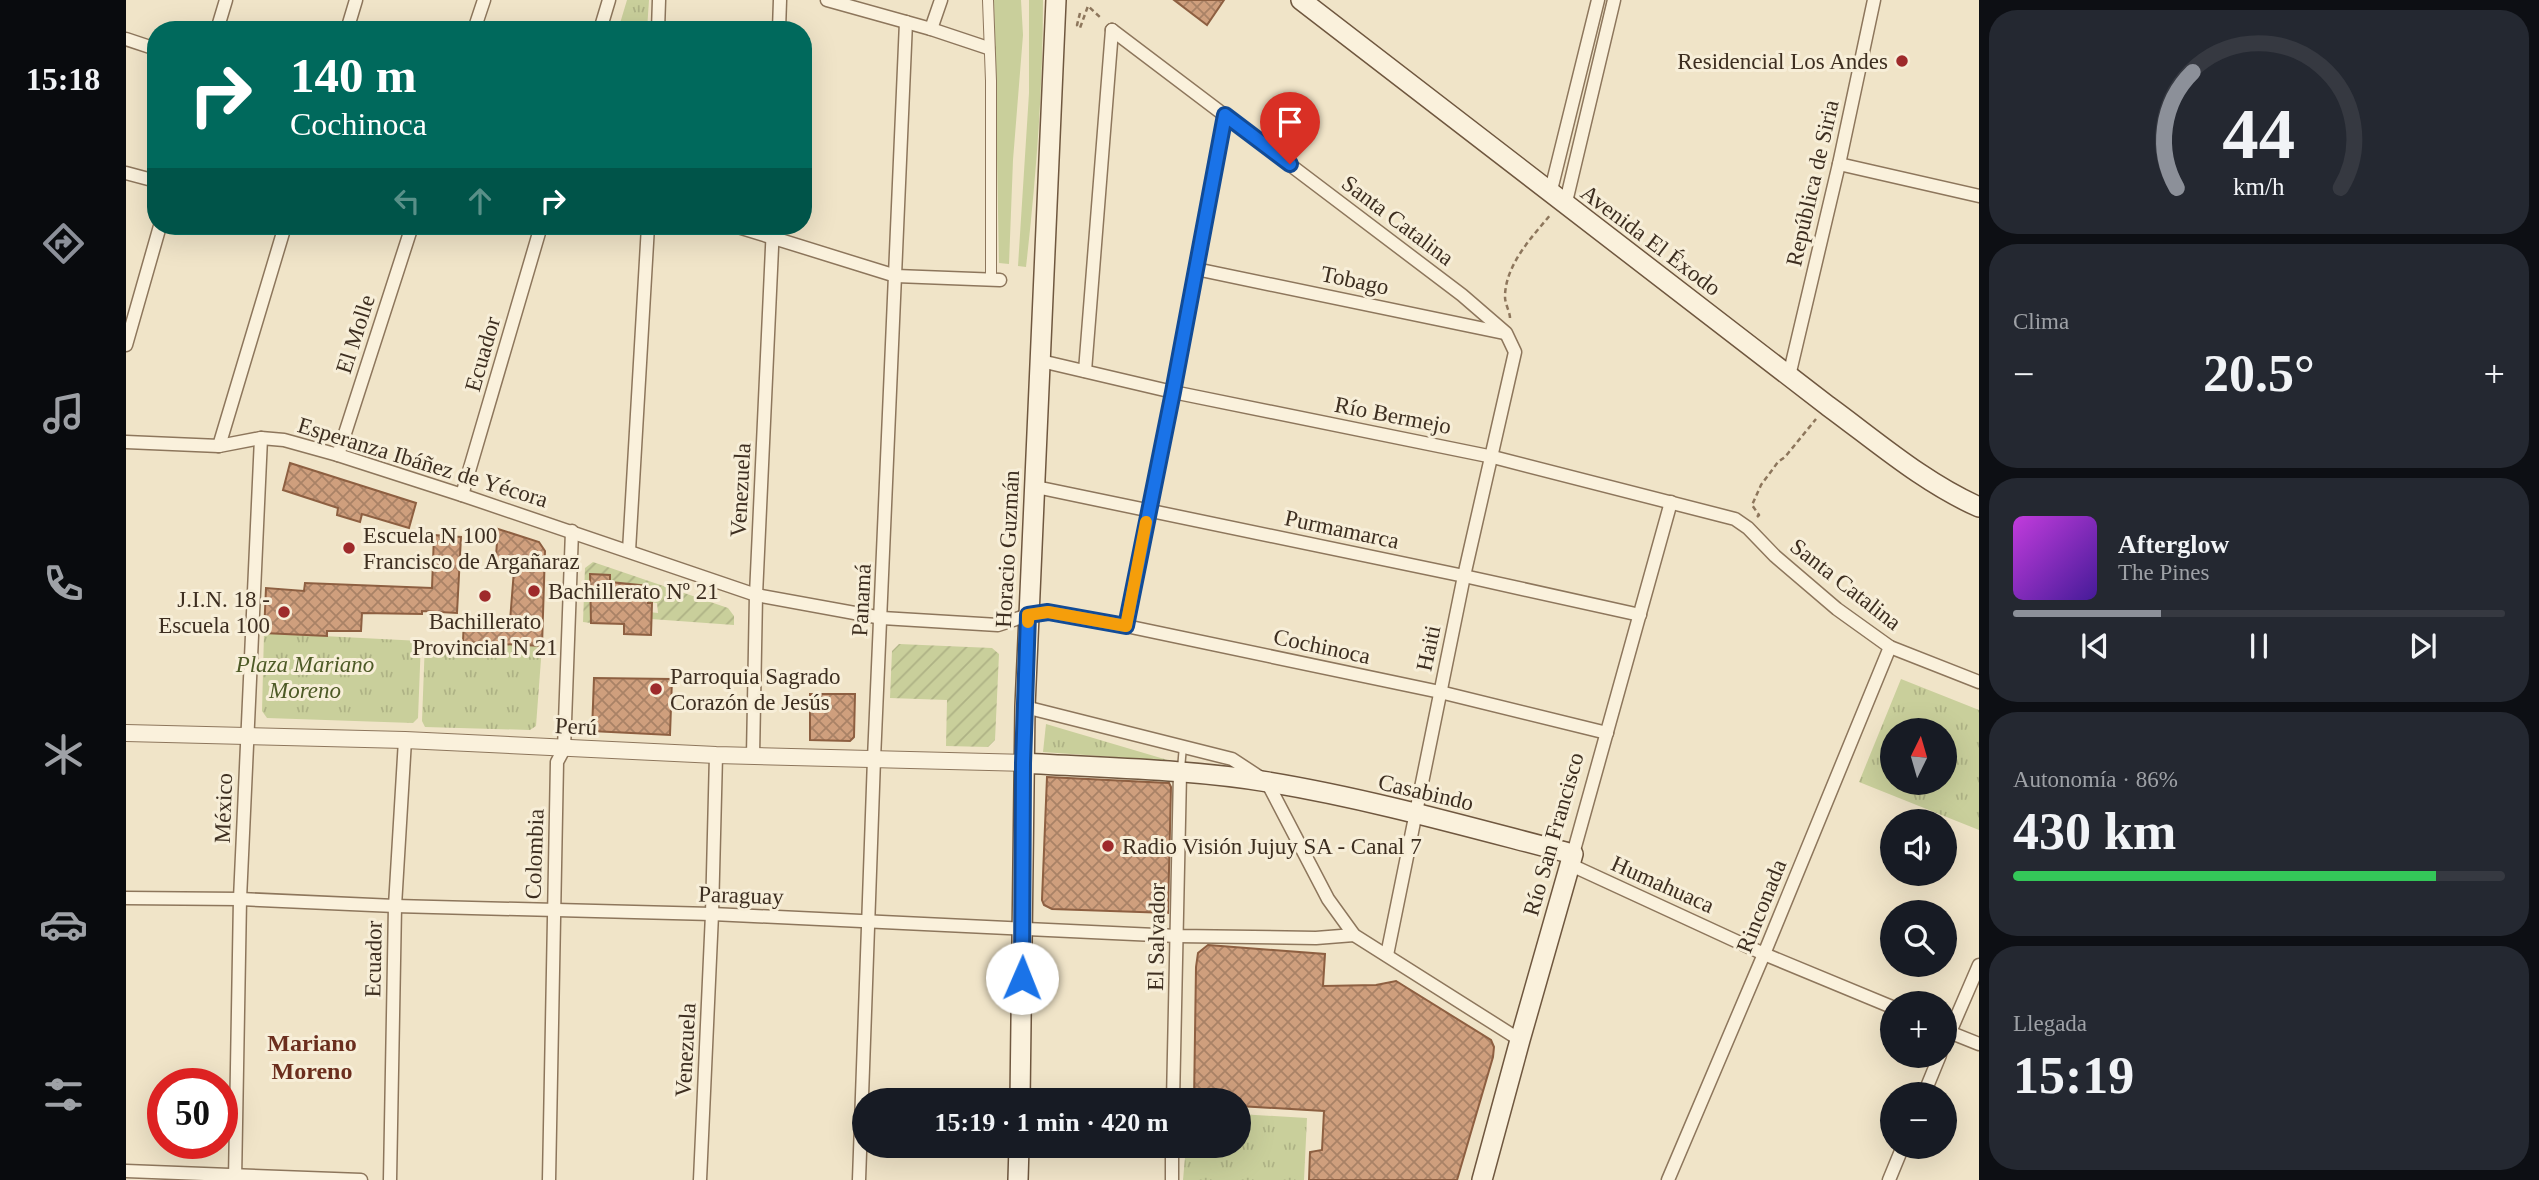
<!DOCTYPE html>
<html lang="es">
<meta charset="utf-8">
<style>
:root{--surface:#171b24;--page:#242831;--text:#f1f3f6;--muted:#9ea1a6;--line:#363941;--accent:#8c9099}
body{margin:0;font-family:"Times New Roman",serif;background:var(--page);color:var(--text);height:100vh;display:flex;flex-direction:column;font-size:26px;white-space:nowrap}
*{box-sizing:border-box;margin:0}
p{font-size:23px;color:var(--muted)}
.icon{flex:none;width:38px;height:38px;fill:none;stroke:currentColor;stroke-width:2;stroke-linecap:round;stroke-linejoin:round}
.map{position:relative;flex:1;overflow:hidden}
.drawer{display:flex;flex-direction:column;gap:10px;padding:10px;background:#0d0f14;width:560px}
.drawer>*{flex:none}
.top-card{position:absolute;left:21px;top:21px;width:665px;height:214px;border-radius:28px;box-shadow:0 7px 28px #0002;background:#00695c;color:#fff;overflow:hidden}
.needle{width:46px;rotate:5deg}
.tools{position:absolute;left:1754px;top:718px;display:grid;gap:14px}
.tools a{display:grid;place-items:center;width:77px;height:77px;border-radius:50%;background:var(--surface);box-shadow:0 7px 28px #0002;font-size:35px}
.speed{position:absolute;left:21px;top:1068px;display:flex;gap:14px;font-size:35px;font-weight:700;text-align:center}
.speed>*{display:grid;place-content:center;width:91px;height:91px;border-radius:50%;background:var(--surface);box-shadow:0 7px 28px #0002;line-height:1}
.speed .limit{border:10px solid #d22;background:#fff;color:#111}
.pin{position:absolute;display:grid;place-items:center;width:60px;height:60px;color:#fff;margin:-72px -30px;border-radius:50% 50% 50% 0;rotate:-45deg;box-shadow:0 0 7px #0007}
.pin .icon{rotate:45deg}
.me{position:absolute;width:77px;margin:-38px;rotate:1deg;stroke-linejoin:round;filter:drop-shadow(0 0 5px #0008)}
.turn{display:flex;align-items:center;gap:24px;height:147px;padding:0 28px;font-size:32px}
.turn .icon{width:91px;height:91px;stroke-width:2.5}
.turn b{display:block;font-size:49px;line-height:60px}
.lanes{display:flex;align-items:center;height:66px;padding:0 28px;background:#0003;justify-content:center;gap:35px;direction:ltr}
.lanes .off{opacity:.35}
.big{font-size:52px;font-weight:600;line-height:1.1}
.drawer .card{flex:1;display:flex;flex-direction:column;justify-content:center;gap:10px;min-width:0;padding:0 24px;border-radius:28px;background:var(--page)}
.drawer .dial{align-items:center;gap:0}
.dial svg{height:182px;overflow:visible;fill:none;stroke:var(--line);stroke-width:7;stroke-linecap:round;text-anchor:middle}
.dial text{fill:var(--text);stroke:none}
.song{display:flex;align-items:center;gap:21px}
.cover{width:84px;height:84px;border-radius:10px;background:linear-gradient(135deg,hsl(290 70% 55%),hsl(260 70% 35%))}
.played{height:7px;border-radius:4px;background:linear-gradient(90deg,var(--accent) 30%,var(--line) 30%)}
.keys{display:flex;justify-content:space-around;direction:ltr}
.heat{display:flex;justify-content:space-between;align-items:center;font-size:38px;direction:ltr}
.charge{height:10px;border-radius:5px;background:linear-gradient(90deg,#34c759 86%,var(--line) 0)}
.trip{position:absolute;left:726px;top:1088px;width:399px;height:70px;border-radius:35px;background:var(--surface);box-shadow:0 7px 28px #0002;font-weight:600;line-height:70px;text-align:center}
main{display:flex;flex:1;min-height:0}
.tabs{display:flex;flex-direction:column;width:126px;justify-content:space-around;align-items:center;background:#090b0e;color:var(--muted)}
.tabs .icon{width:49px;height:49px}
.tabs .selected{color:var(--accent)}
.tabs b{font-size:32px;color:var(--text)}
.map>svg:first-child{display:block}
</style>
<main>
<nav class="tabs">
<b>15:18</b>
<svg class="icon selected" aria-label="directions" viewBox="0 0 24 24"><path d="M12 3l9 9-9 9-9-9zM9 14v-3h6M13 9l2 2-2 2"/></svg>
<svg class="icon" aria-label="music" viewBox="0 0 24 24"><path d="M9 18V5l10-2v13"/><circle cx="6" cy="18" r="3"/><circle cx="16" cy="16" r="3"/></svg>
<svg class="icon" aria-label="phone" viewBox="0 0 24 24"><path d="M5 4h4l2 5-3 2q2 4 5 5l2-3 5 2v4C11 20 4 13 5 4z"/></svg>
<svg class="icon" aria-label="climate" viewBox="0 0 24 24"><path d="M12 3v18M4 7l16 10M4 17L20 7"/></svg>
<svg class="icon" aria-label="car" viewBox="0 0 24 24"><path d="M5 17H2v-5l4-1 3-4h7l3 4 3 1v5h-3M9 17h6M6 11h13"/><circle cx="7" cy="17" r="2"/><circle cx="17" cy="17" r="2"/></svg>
<svg class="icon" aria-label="filters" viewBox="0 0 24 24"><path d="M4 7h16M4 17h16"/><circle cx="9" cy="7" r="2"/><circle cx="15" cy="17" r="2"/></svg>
</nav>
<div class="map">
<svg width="1853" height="1180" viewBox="0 0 1853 1180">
<defs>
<pattern id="park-tufts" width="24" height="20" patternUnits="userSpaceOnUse" patternTransform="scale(1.75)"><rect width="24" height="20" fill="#c9cf9b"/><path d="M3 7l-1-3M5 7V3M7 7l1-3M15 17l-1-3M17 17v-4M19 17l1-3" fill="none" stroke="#aeb285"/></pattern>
<pattern id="garden-furrows" width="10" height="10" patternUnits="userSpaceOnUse" patternTransform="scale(1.75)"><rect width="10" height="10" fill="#c9cf9b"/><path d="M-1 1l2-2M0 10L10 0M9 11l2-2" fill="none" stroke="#aeb285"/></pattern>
<pattern id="building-cross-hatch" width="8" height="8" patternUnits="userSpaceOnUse" patternTransform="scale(1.75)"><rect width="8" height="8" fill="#cf9f7d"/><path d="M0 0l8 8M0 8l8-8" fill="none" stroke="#a98266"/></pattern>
</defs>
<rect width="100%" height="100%" fill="#f0e4c8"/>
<g fill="#c9cf9b">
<polygon points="868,0 895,0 897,35 887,160 883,264 873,263"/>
<path d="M903,0H917C917,89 910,179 900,267L892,266L903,93Z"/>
</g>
<g fill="url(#park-tufts)" fill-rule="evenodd">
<polygon points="501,0 523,0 521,30 492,30"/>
<polygon points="138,633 295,641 292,718 287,723 141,718 136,711"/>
<polygon points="299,641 416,646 410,726 404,730 299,727 296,721"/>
<path d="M1775,679L1853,710V830L1733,782ZM1766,730H1818V782H1766Z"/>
<polygon points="920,724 1045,761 917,752"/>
<polygon points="1113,1114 1181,1118 1178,1180 1057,1180 1060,1146 1113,1146"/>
</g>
<g fill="url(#garden-furrows)">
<polygon points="467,562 602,608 608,616 608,625 525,619 523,612 532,613 531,603 484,597 484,575 465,574 465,623 457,622 459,568"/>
<polygon points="773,644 866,648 873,654 869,740 862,747 820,746 821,700 764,698 766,651"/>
</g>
<g fill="url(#building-cross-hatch)" stroke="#8d5f41" stroke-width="2">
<polygon points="1048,0 1098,0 1081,25"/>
<polygon points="164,463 290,503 283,528 236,514 234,522 211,515 212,508 157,490"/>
<polygon points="372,529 413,542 419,551 416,646 337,642 338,618 384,621 388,570 369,569"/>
<polygon points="308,535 335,537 331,613 296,611 296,614 236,613 235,631 201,631 201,636 138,633 140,588 178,591 179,583 306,588"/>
<polygon points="464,574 484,575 484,582 523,586 522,603 526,603 525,635 498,634 498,624 465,623"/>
<polygon points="468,678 546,679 544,735 466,731"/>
<polygon points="684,694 729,694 728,737 724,741 684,740"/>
<polygon points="921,777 1043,783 1045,787 1042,913 926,909 918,905 916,900"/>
<polygon points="1082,945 1199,954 1197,986 1250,985 1270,981 1365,1040 1368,1047 1367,1057 1331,1180 1183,1180 1184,1152 1196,1150 1198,1111 1113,1106 1113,1101 1068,1101 1070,967 1072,953"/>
</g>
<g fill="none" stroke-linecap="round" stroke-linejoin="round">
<g stroke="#8d765c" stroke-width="9">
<polyline id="service" points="1055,769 1057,746"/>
</g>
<g stroke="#8d765c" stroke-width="12">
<polyline id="pedestrian" points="862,0 865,81 865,279"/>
</g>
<g stroke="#8d765c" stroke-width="15">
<g id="minor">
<polyline points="701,0 805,29 862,48"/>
<polyline points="805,29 815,0"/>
<polyline points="91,30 100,0"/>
<polyline points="221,30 230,0"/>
<polyline points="348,30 358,0"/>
<polyline points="474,30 483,0"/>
<polyline points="532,30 533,0"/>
<polyline points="653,30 654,0"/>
<polyline points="986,30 1336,295 1380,333 1389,352 1338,576 1261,955"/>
<polyline points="0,39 30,49"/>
<polyline points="1713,164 1853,196"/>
<polyline points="0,173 30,181"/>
<polyline points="1424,194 1472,0"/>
<polyline points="1439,206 1488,0"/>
<polyline points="609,226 770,276 874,280"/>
<polyline points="1070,269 1378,333"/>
<polyline points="0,345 34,226"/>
<polyline points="915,361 1047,392 1367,457 1609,519 1622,528 1649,556 1711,609 1764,647 1853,682"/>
<polyline points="959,371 986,30"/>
<polyline points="1663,376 1713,164 1748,0"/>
<polyline points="0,442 93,446 135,438 158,440 212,455 336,495 630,595 756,618 872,625 902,615 922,612 1000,626 1314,692 1481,733"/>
<polyline points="93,446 159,226"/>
<polyline points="212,455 286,226"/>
<polyline points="910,487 1338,576 1514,615"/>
<polyline points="336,495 415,226"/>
<polyline points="503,551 522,226"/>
<polyline points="1000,626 1047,392 1099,115"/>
<polyline points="899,707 1106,759 1141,782 1202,899 1228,935 1394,1040"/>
<polyline points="627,756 630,595 647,226"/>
<polyline points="1447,854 1545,502"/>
<polyline points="1445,865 1638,954 1766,1007"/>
<polyline points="0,898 114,899 269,906 586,914 1051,936 1190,938 1228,935"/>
<polyline points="1818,1030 1853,1044"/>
<polyline points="1818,1046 1853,965"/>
<polyline points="1798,1094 1814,1055"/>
<polyline points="1047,1101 1054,773"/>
<polyline points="0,1171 235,1180"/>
<polyline points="109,1180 114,899 135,438"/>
<polyline points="264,1180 269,906 279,740"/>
<polyline points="423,1180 431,762 438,749 446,531"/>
<polyline points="574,1180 586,914 590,755"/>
<polyline points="733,1180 748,759 780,22"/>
<polyline points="1046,1180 1046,1146"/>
<polyline points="1542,1180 1638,954 1764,647"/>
<polyline points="1763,1180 1777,1146"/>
</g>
</g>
<g stroke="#8d765c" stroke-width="18">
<polyline id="tertiary" points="0,733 279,740 590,755 897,763"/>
</g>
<g stroke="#6f573f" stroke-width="22">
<g id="secondary">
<path d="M1175,0L1702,406C1750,441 1798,483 1853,507"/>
<path d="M897,763C978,768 1062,769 1142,782C1245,799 1346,828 1447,854L1394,1040L1356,1180"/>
<polyline points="894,1101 899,707 930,0"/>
<polyline points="892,1180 893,1146"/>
</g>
</g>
<g stroke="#8d765c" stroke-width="2.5" stroke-dasharray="5 3.5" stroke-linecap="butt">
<polyline points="954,13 951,25 954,28 962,6 976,19"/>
<path d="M1384,318C1384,312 1379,304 1379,297C1379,265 1406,237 1425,214"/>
<polyline points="1631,517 1633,515 1626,505 1635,485 1652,462 1659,457 1690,419"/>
</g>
<use href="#service" stroke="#faf1dc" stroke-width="6"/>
<use href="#pedestrian" stroke="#faf1dc" stroke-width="10"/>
<use href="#minor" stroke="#faf1dc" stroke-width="12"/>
<use href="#tertiary" stroke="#faf1dc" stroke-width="16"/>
<use href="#secondary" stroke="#faf1dc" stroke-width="19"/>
</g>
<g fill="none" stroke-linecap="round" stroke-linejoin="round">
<g stroke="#114b97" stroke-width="18">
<polyline id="route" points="896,978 897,763 902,615 922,612 1000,626 1047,392 1099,115 1164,164"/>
</g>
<use href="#route" stroke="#1a73e8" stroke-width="12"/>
<polyline stroke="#f59e0b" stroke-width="12" points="902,622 902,615 922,612 1000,626 1020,522"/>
</g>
<g fill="#9e2a2b" stroke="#f7eed8" stroke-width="2.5">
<circle cx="1776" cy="61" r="7"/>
<circle cx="223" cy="548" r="7"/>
<circle cx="408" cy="591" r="7"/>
<circle cx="359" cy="596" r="7"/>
<circle cx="158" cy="612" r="7"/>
<circle cx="530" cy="689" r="7"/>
<circle cx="982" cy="846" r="7"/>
</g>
<g text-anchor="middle" stroke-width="6" stroke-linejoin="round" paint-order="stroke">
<g font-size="23" fill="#3d2e20" stroke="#f7eed8" text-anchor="start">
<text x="1762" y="69" text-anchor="end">Residencial Los Andes</text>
<text x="237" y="543">Escuela N 100<tspan x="237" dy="26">Francisco de Argañaraz</tspan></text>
<text x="422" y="599">Bachillerato Nº 21</text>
<text x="144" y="607" text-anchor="end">J.I.N. 18 -<tspan x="144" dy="26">Escuela 100</tspan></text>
<text x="359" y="629" text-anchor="middle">Bachillerato<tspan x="359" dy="26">Provincial N 21</tspan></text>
<text x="544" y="684">Parroquia Sagrado<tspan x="544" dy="26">Corazón de Jesús</tspan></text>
<text x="996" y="854">Radio Visión Jujuy SA - Canal 7</text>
</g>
<g font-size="23" fill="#3d2e20" stroke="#f7eed8">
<text transform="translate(1686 183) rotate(-77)" y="8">República de Siria</text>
<text transform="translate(1272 220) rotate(37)" y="8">Santa Catalina</text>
<text transform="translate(1525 240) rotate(37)" y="8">Avenida El Éxodo</text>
<text transform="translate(1229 280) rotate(12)" y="8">Tobago</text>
<text transform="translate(229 334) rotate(-72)" y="8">El Molle</text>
<text transform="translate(356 354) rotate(-74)" y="8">Ecuador</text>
<text transform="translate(1267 415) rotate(11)" y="8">Río Bermejo</text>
<text transform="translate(297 462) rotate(17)" y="8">Esperanza Ibáñez de Yécora</text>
<text transform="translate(614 490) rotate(-87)" y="8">Venezuela</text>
<text transform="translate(1216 529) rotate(12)" y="8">Purmamarca</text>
<text transform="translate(881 549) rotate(-87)" y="8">Horacio Guzmán</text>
<text transform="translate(1720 584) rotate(38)" y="8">Santa Catalina</text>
<text transform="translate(735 600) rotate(-87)" y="8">Panamá</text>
<text transform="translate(1196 646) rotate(12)" y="8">Cochinoca</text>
<text transform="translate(1302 648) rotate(-78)" y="8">Haiti</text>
<text transform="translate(450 726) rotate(3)" y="8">Perú</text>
<text transform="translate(1300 792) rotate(13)" y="8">Casabindo</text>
<text transform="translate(97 808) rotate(-88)" y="8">México</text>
<text transform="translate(1427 834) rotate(-74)" y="8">Río San Francisco</text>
<text transform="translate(408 854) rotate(-88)" y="8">Colombia</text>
<text transform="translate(1537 884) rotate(24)" y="8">Humahuaca</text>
<text transform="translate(615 895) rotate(2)" y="8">Paraguay</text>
<text transform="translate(1635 906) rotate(-68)" y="8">Rinconada</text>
<text transform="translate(1030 937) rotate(-89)" y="8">El Salvador</text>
<text transform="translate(247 959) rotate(-89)" y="8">Ecuador</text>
<text transform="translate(559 1050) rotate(-87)" y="8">Venezuela</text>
</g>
<g font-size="23" font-style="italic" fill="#4d5a26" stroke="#f7eed8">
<text x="179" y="672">Plaza Mariano<tspan x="179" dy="26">Moreno</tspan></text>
</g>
<g font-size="24" font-weight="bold" fill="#6b2e1e" stroke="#f7eed8">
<text x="186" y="1051">Mariano<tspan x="186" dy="28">Moreno</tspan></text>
</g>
</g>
</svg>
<div class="tools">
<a><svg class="needle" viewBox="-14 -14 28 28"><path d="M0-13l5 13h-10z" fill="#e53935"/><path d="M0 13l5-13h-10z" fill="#9ea1a6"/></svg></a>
<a><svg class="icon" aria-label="sound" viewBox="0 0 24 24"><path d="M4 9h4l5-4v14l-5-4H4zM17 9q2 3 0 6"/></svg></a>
<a><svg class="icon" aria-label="search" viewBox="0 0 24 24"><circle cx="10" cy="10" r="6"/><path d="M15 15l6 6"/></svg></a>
<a>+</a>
<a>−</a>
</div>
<div class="speed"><div class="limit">50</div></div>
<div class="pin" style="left:1164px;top:164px;background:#d93025"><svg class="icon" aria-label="arrive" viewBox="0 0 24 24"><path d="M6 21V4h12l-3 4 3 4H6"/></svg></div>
<svg class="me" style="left:896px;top:978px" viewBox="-20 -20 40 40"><circle r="19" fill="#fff"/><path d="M0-13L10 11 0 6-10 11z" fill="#1a73e8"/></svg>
<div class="trip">15:19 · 1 min · 420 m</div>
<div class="top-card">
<div class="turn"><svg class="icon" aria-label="right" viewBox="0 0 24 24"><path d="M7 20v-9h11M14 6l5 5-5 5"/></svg><div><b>140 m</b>Cochinoca</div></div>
<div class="lanes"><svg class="icon off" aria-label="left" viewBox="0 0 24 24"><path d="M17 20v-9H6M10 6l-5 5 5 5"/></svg><svg class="icon off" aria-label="ahead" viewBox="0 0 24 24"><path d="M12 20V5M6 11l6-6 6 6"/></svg><svg class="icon" aria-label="right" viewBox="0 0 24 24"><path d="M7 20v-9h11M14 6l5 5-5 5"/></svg></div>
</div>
</div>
<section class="drawer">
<div class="card dial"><svg viewBox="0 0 100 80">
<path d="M14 69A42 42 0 1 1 86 69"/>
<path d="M14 69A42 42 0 0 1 21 18" stroke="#8c9099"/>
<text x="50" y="56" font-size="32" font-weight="700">44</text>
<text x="50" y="72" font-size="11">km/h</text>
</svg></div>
<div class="card"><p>Clima</p>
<div class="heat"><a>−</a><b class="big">20.5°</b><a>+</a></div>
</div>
<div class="card">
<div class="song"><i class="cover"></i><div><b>Afterglow</b><p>The Pines</p></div></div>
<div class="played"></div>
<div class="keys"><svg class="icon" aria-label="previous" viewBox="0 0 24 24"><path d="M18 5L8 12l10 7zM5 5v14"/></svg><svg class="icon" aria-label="pause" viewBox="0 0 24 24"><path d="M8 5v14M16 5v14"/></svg><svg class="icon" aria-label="next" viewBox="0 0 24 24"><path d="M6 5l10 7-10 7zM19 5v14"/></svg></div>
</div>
<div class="card"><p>Autonomía · 86%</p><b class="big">430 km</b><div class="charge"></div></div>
<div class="card"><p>Llegada</p><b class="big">15:19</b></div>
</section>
</main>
